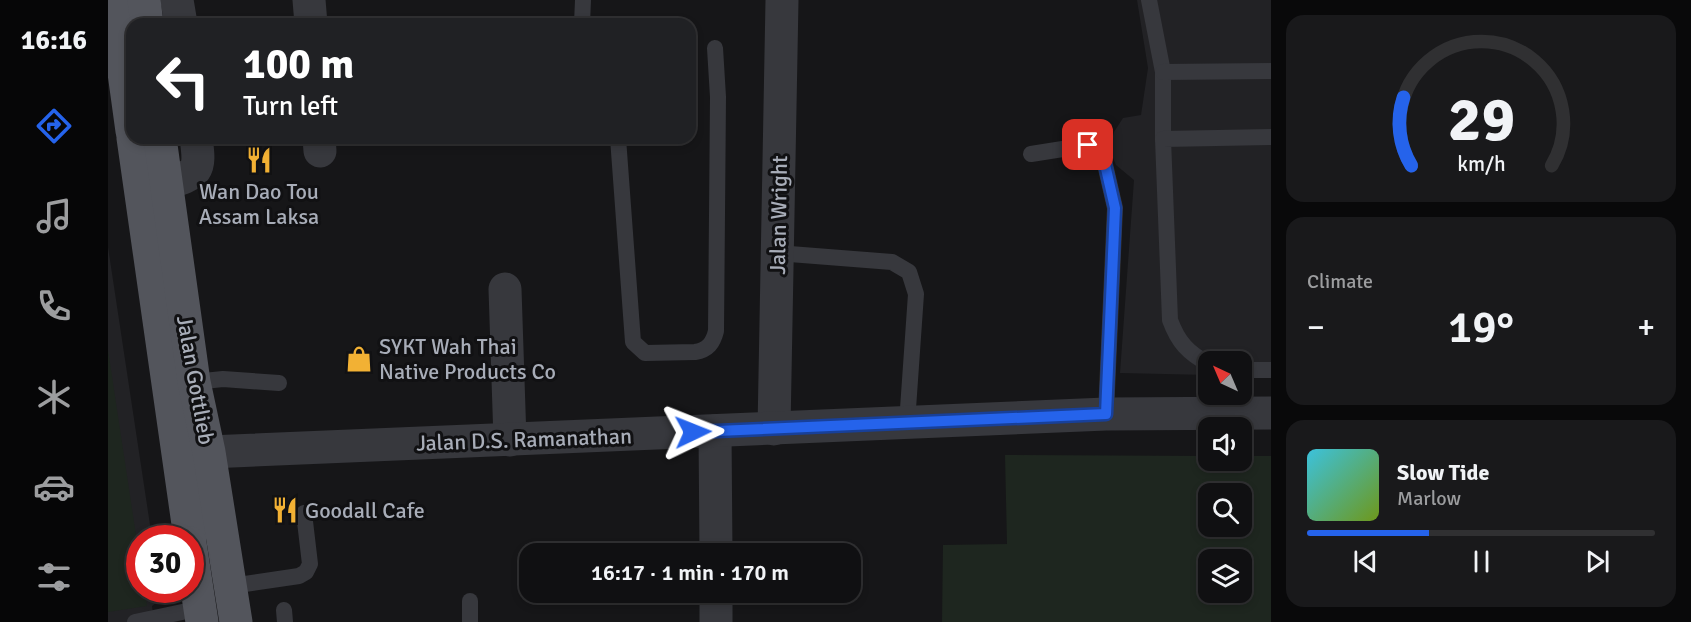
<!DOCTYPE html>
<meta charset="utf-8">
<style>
:root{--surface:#101012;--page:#19191b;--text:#f1f3f6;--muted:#9c9d9f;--line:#303032;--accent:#2563eb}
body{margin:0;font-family:Signika,sans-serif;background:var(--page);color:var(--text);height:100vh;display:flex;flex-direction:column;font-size:22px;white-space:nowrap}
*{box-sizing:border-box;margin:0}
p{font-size:20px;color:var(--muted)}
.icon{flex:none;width:33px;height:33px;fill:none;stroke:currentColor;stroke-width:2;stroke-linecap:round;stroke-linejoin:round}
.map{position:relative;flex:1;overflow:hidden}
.drawer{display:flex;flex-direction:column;gap:15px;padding:15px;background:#09090a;width:420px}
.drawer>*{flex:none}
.top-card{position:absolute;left:18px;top:18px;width:570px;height:126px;border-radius:18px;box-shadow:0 3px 9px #0003,0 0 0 2px var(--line);background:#202124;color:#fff;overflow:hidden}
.needle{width:39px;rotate:316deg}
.fabs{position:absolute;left:1090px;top:351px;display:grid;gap:12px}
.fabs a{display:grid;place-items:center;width:54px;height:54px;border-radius:12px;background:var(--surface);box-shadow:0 3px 9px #0003,0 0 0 2px var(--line);font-size:30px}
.speed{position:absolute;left:18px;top:525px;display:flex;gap:12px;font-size:30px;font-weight:700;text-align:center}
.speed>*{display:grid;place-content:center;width:78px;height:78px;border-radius:50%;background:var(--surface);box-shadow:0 3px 9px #0003,0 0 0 2px var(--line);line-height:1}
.speed .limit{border:9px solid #d22;background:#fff;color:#111}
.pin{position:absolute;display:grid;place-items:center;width:51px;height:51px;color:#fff;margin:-26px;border-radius:12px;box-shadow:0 3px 9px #0006}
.me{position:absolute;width:66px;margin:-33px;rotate:88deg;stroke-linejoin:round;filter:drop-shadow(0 0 4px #0008)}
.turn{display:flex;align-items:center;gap:21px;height:126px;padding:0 18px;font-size:27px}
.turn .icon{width:78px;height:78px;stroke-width:2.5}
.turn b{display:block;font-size:42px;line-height:51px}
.big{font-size:45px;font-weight:600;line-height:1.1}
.drawer .tile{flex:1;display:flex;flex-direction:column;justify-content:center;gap:9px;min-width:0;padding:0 21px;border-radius:18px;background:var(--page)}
.drawer .dial{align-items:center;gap:0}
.dial svg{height:156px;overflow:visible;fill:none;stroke:var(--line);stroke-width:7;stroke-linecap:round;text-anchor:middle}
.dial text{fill:var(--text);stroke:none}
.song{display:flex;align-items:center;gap:18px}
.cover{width:72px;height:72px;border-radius:9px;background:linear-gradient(135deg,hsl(190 70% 55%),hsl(80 70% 35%))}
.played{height:6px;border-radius:3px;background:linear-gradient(90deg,var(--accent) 35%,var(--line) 35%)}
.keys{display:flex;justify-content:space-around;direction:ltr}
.heat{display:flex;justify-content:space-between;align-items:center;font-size:33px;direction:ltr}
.trip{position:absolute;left:411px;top:543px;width:342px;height:60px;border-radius:18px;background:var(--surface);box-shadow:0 3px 9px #0003,0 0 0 2px var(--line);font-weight:600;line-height:60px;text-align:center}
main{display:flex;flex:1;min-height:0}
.tab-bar{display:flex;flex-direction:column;width:108px;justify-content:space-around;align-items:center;background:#060607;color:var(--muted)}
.tab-bar .icon{width:42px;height:42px}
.tab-bar .active{color:var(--accent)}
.tab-bar b{font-size:27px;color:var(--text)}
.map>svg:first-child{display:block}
</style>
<main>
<nav class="tab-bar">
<b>16:16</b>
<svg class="icon active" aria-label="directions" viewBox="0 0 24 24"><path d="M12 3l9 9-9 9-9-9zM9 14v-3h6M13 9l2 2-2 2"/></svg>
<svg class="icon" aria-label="music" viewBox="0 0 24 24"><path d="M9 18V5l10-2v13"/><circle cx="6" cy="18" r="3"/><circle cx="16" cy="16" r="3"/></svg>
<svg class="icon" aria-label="phone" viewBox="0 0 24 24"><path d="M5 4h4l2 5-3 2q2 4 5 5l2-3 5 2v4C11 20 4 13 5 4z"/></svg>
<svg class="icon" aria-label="climate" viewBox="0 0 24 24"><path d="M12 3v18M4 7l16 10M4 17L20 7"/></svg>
<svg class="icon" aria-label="car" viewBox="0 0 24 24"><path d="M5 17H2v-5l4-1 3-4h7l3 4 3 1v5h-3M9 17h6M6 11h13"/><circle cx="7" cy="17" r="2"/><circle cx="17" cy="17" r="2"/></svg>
<svg class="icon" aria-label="filters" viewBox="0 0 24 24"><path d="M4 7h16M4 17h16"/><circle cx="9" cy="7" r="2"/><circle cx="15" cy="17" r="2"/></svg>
</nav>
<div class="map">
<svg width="1163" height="622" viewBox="0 0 1163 622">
<rect width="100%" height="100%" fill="#161618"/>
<g fill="#222225">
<polygon points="1029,0 1163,0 1163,376 1134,376 1134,362 1101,362 1101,375 1012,373 1026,180 1008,165 1001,148 1006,132 1015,118 1033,115 1040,68"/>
<polygon points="0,247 44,538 32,538 32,590 51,590 53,599 44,606 46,622 0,622"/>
</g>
<g fill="#1e261f" fill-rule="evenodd">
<polygon points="0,350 31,555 32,590 37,590 39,606 0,612"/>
<path d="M897,455L1101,456V460H1134V456H1163V622H834L835,545L899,544ZM1101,494H1134V526H1101ZM1101,560H1134V592H1101Z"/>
</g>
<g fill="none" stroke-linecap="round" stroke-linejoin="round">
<g stroke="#37383d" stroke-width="16">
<polyline points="1041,0 1055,72 1055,139"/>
<polyline points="474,24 475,0"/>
<polyline points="1055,72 1163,71"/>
<path d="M510,138L525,342L537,353L587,352C600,350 605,343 608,331L610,97L607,48"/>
<polyline points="923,154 980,145 987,147 996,160 1007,208 998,414"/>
<polyline points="669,253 784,262 801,272 808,294 799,423"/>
<path d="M1101,364C1080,353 1070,342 1062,320L1055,139L1163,137"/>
<polyline points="1134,370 1163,370"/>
<polyline points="86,382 115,379 171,383"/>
<polyline points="123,586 191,576 198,572 202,564 196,513"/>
<polyline points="362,601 362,622"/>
<polyline points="176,610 177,622"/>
<polyline points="27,622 93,608"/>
</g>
<g stroke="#37383d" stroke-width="33">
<polyline points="69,0 73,24"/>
<polyline points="201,0 203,24"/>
<polyline points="211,138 212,151"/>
<path d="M58,183C90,174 93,172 88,138"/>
<polyline points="397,289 402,440"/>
<polyline points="666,429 674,0"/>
<polyline points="607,431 608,554"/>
<polyline points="74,456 101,452 998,414 1163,413"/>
<polyline points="608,592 608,622"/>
</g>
<g stroke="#53555c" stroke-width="33">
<polyline points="6,0 24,131"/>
<polyline points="36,0 39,24"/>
<polyline points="25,138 82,538"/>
<polyline points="52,138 86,382 101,452 128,622"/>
<polyline points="82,543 94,622"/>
</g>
</g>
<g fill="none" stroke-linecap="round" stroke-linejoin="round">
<g stroke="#184099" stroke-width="15">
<polyline id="route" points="585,432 998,414 1007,208 996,160 987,147 980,145"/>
</g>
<use href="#route" stroke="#2563eb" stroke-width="10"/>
</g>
<defs>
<g id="restaurant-bare" transform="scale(2.07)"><path d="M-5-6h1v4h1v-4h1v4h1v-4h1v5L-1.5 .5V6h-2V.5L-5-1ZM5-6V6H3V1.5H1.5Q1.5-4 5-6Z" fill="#f2b134" stroke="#111113" stroke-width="2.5" paint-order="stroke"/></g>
<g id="shop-bare" transform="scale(2.07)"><path d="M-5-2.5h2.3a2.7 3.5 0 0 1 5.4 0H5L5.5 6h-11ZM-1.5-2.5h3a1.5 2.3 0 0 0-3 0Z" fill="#f2b134" stroke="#111113" stroke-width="2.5" paint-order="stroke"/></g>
</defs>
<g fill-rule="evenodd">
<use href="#restaurant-bare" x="151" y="160"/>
<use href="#shop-bare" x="251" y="359"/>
<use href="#restaurant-bare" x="177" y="510"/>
</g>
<g text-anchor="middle" stroke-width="6" stroke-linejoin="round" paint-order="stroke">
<g font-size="22" fill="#a8adb8" stroke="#111113" text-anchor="start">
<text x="151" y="199" text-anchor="middle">Wan Dao Tou<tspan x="151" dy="25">Assam Laksa</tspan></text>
<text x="271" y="354">SYKT Wah Thai<tspan x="271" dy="25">Native Products Co</tspan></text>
<text x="197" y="518">Goodall Cafe</text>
</g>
<g font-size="22" fill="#a8adb8" stroke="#111113">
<text transform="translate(670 215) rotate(-89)" y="8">Jalan Wright</text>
<text transform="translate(88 380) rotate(80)" y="8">Jalan Gottlieb</text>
<text transform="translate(416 439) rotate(-2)" y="8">Jalan D.S. Ramanathan</text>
</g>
</g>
</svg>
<div class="fabs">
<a><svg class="needle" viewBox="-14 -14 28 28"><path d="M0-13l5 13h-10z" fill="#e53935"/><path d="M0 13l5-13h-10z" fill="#9c9d9f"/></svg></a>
<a><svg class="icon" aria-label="sound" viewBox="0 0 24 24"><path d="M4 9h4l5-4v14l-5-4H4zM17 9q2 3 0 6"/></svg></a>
<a><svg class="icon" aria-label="search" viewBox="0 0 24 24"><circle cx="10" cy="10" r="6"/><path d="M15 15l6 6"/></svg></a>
<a><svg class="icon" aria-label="layers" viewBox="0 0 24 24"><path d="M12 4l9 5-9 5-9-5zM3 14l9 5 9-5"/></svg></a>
</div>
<div class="speed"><div class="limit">30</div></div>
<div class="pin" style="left:980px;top:145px;background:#d93025"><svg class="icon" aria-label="arrive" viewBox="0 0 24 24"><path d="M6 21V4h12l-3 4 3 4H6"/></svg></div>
<svg class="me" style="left:585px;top:432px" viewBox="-20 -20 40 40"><path d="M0-17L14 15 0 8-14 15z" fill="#2563eb" stroke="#fff" stroke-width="4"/></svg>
<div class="trip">16:17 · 1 min · 170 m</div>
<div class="top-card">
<div class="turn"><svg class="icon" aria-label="left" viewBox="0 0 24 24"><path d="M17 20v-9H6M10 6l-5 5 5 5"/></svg><div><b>100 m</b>Turn left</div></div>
</div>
</div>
<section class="drawer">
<div class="tile dial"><svg viewBox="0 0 100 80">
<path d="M14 69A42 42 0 1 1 86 69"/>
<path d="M14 69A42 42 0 0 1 10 34" stroke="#2563eb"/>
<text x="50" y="56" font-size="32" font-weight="700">29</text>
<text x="50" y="72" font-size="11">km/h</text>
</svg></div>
<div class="tile"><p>Climate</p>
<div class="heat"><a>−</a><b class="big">19°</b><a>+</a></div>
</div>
<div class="tile">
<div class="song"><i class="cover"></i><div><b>Slow Tide</b><p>Marlow</p></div></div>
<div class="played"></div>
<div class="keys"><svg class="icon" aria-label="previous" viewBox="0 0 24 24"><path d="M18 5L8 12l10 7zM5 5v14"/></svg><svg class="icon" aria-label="pause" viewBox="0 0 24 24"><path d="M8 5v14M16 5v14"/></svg><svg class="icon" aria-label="next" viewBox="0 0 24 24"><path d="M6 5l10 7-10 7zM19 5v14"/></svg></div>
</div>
</section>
</main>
